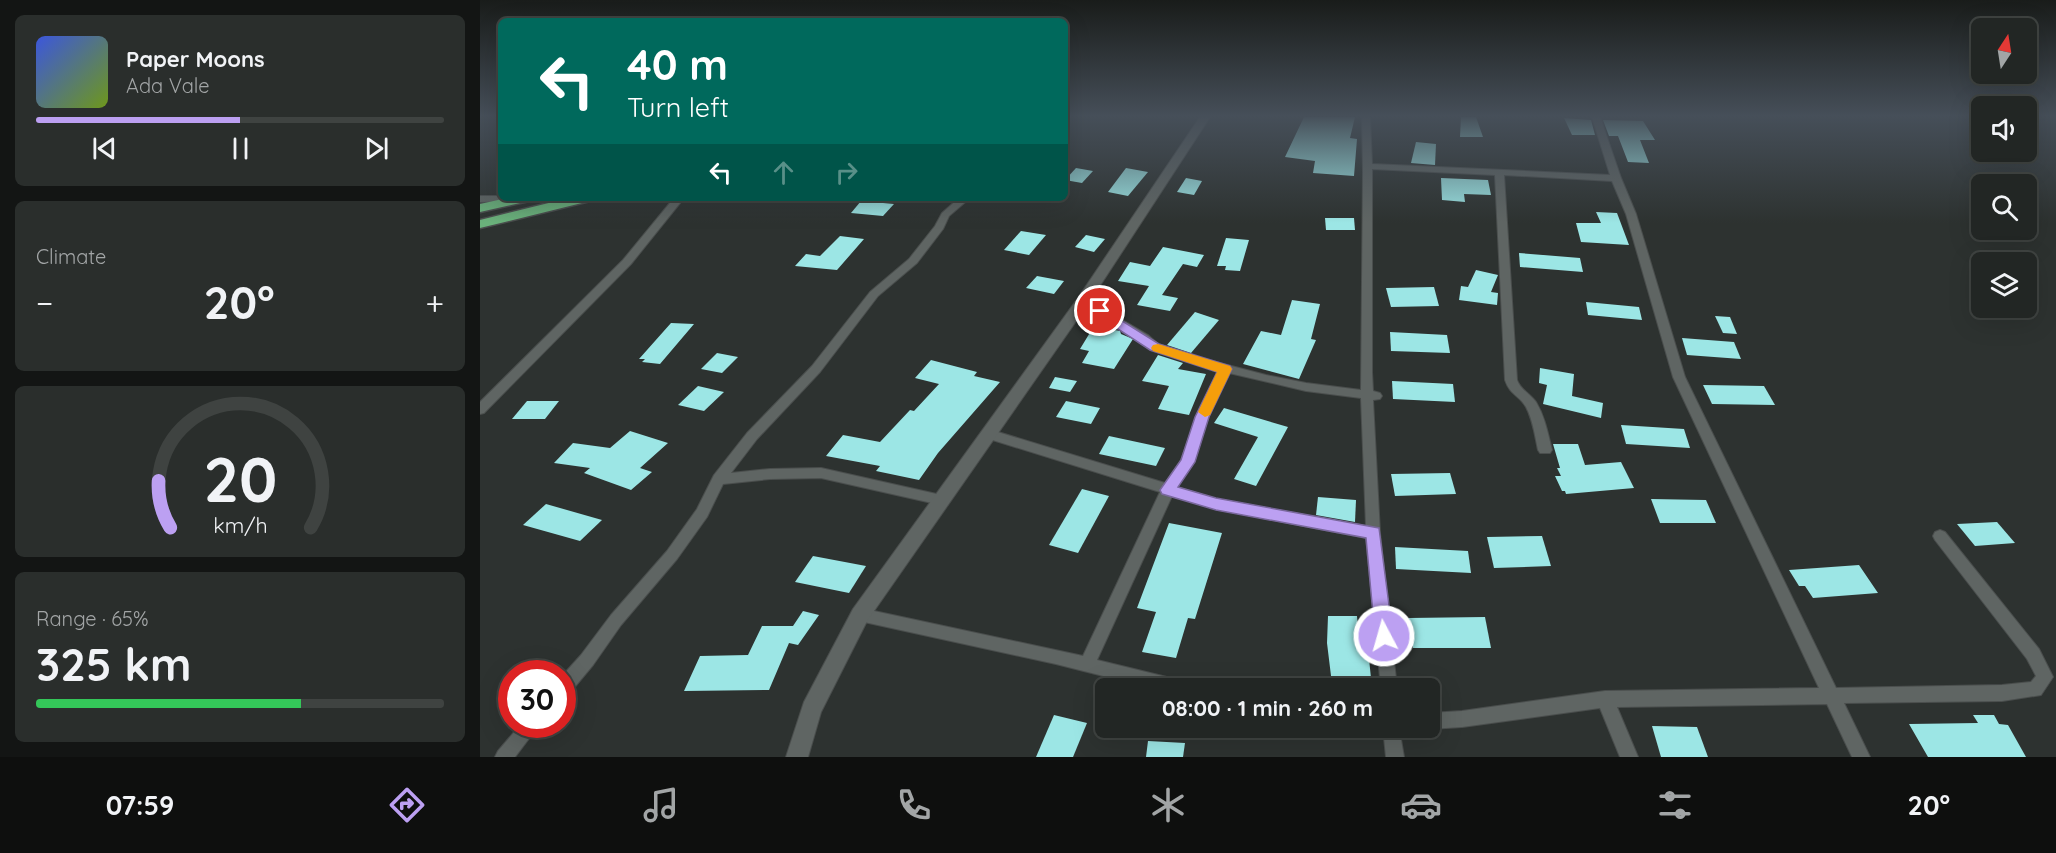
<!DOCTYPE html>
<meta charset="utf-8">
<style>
:root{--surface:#222624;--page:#2a2e2c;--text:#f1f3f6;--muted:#a2a5a6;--line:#3f4341;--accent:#bca0f2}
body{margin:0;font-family:Quicksand,sans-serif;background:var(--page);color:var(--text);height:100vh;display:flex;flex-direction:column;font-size:22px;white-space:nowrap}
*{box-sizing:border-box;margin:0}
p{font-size:20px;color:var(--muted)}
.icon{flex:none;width:33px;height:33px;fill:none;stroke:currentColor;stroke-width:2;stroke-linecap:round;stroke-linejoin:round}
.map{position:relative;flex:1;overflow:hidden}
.panel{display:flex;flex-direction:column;gap:15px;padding:15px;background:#131514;width:480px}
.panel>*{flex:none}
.hud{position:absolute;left:18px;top:18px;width:570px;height:183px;border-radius:9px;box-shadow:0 6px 24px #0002,0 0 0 2px var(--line);background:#00695c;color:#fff;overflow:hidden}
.needle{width:39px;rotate:12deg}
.controls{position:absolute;left:1491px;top:18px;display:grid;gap:12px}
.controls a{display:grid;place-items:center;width:66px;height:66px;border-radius:9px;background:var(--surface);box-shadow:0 6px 24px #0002,0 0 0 2px var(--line);font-size:30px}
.speed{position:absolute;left:18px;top:660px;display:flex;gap:12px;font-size:30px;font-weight:700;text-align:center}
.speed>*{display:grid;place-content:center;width:78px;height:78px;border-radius:50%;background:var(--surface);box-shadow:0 6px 24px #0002,0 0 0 2px var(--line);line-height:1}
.speed .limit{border:9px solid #d22;background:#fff;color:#111}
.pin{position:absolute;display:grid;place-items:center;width:51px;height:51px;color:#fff;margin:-26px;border:3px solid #fff;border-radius:50%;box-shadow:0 2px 6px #0007}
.me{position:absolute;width:66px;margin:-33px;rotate:354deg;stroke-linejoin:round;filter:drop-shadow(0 0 4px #0008)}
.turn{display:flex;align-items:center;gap:21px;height:126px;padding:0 30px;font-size:27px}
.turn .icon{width:78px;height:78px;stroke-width:2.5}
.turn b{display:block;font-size:42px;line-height:51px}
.lanes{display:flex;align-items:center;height:57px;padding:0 30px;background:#0003;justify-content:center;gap:30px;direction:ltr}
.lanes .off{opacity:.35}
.big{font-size:45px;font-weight:700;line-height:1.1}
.panel .tile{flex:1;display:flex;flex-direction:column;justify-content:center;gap:9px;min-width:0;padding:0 21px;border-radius:9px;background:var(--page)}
.panel .dial{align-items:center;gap:0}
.dial svg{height:156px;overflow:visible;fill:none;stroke:var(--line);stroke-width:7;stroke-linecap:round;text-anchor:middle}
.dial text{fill:var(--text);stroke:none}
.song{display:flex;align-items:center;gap:18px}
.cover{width:72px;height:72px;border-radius:9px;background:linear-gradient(135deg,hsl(230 70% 55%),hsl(80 70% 35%))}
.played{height:6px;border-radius:3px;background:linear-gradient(90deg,var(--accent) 50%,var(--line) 50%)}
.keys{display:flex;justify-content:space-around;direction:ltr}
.heat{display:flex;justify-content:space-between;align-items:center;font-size:33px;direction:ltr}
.charge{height:9px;border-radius:4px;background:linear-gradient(90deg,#34c759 65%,var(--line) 0)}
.trip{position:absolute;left:615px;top:678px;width:345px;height:60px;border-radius:9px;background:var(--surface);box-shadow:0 6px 24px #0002,0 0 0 2px var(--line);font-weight:700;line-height:60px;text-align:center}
.tab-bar{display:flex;height:96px;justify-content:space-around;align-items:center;background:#0e0f0e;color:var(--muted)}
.tab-bar .icon{width:42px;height:42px}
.tab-bar .active{color:var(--accent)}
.tab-bar b{font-size:27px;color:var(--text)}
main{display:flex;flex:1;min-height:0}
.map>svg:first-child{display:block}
</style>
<main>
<section class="panel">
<div class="tile">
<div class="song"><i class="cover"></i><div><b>Paper Moons</b><p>Ada Vale</p></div></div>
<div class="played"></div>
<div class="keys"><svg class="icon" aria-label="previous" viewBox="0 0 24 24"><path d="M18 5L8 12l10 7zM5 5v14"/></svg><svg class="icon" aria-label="pause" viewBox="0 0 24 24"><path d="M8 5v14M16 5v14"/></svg><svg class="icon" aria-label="next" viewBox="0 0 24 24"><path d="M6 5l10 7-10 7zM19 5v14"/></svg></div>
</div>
<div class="tile"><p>Climate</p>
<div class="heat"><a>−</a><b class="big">20°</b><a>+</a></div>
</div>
<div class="tile dial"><svg viewBox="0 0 100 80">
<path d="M14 69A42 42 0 1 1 86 69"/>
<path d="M14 69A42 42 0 0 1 8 45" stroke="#bca0f2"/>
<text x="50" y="56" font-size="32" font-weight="700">20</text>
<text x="50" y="72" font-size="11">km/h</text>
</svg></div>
<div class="tile"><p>Range · 65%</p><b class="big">325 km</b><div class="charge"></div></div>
</section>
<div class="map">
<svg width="1576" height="757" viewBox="0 0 1576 757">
<rect width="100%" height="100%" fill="#2d3230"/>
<g fill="#9ce6e5">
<polygon points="824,117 875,117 870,138 877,139 874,176 833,173 835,161 805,157"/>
<polygon points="981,117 996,117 1003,137 980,137"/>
<polygon points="1084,118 1111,120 1115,135 1092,135"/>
<polygon points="1123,120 1163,121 1175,140 1160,140 1169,163 1148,162 1138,136 1129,136"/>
<polygon points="936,142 956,144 955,165 931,163"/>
<polygon points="596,168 613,171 602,183 585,180"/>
<polygon points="646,168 668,172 648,196 628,192"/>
<polygon points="706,178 722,181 714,195 697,192"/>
<polygon points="961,178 1008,180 1011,195 984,194 985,202 962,200"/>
<polygon points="381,201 414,204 403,216 371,213"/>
<polygon points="1116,212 1137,213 1149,245 1101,242 1096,223 1121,223"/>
<polygon points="845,218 874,218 875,230 846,230"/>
<polygon points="541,231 566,235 549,255 524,250"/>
<polygon points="606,235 625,239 614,252 595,247"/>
<polygon points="360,236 384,239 357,270 315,266 326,254 340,256"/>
<polygon points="746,238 769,240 760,271 745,270 746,266 737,266"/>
<polygon points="683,247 724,255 717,267 703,264 682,295 698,298 690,311 657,305 669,286 638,281 650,262 670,266"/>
<polygon points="1039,253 1100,258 1103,272 1040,267"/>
<polygon points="996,270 1018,275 1011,292 1018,293 1017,305 979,300 981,286 988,287"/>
<polygon points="557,276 584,281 574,294 546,288"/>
<polygon points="954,287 959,306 911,307 906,288"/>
<polygon points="812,300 840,304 831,339 836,340 819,379 763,364 781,331 801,335"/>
<polygon points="1106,302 1159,307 1162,320 1108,315"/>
<polygon points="715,312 739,320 711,353 687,345"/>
<polygon points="1235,316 1250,317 1257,334 1243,333"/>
<polygon points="191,323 214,324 180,364 162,362 165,359 159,359"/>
<polygon points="614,326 640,331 641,334 653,339 634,369 602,363 609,351 600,349"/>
<polygon points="910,332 967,335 970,353 911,351"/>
<polygon points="1202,338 1254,342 1261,359 1207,355"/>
<polygon points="237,353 258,357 242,373 221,369"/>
<polygon points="678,355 703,363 698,369 726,374 709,415 678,409 689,386 662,381"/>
<polygon points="451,360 497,372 494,376 520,382 458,453 439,480 396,471 400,466 346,456 363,435 400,442 430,410 434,411 459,384 435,378"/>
<polygon points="1060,368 1094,374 1092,396 1123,403 1121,418 1063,404 1067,385 1059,383"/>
<polygon points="575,377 597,381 590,392 569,388"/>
<polygon points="912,381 973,384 975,402 913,399"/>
<polygon points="1223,385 1284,386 1295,405 1232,404"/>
<polygon points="218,386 244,392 224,411 198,405"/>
<polygon points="47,401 79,401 65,419 32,419"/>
<polygon points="586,401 620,408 611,424 576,417"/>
<polygon points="744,408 808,427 776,486 754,479 778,437 734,423"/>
<polygon points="1141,425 1204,429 1210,448 1146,444"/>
<polygon points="150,431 188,443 160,468 172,472 151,490 104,473 110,468 74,463 93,443 130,448"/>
<polygon points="629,436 685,448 676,466 619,454"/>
<polygon points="1073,444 1098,444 1105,465 1141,462 1154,488 1086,494 1085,491 1082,491 1075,476 1081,476 1077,468 1080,468"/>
<polygon points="970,473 976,494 915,496 911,474"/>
<polygon points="602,489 629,496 598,553 569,545"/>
<polygon points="838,497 876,500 875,522 836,515"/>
<polygon points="1171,499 1226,500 1236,523 1180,523"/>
<polygon points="66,504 122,520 100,541 43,525"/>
<polygon points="1517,522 1535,543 1495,546 1477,524"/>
<polygon points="689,523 742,533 715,619 708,618 696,658 662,652 676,612 657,608"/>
<polygon points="1062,536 1071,566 1014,568 1007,537"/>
<polygon points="915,547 988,551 991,573 916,569"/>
<polygon points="333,556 386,566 369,593 315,582"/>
<polygon points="1379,565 1398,593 1333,598 1325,586 1319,586 1309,570"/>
<polygon points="323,611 339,615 318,645 309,643 289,690 204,691 220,656 268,655 282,626 313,626"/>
<polygon points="848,616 877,616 879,640 887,639 892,688 852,684 847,643"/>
<polygon points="1005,617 1011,648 933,648 928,618"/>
<polygon points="574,715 607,723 593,757 556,757"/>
<polygon points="1493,715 1514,715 1519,724 1528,725 1546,757 1448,757 1429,724 1498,723"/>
<polygon points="1172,726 1217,727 1228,757 1181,757"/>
<polygon points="668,741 705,743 703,757 666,757"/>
</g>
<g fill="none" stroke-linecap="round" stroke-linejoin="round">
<g stroke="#4a4e4d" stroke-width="2">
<g id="minor">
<path d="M882,117H890L892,164L1130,175L1112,117H1120L1141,178L1156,214L1205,377L1356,688L1522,685L1551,682L1556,676L1547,659L1455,540L1453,536L1455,532L1460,530L1465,532L1559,649L1573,677L1561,695L1522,701L1364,703L1390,757H1372L1347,704L1137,707L1158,757H1140L1120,708L982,727L950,729L946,728H950V713L982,711L1125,691L1339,688L1193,377L1146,214L1132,181L1024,175L1037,380C1040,389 1050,394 1056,402C1065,417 1068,434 1072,450L1070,453H1060L1058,450C1055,436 1053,420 1046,407C1039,395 1030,395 1025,380L1015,175L892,169V372L893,391L900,393L902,396L900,399L893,400L900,533L917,688H901L886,538L736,509L692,496L617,660L699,680L705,683L707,688H671L576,664L375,620L372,615L375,610L380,608L603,656L680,492L503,437L502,434L503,431L508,429L685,483L701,460L716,418L738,371L670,350L660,341L599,303L598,301L599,299H607L668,335L678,344L713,356L786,375L826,383L881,390L883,172ZM749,373L826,391L881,398L886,526L736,499L697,487L714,462L728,418Z"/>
<polygon points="0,196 21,196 21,198 42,198 37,201 0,202"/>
<polygon points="194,198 204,198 151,264 4,413 0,414 0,402 143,260"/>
<polygon points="479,198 490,198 469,216 463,229 437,263 398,296 340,372 277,439 251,473 290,469 341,468 461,495 466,496 468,500 466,504 461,505 341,478 290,479 243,484 227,517 197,559 141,625 113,665 88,695 82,697 82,676 101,655 131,615 187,551 217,509 234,475 267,433 332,366 390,292 429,259 455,226 462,213"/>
<polygon points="41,724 60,724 35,757 15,757 18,751"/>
<polygon points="903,728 919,728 924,757 906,757"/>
</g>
</g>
<g stroke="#4a4e4d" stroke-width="2">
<polygon id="tertiary" points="720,117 730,117 608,304 387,621 341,712 328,757 306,757 324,702 373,609 598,298"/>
</g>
<g stroke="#4a4e4d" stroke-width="3">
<g id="trunk">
<polygon points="27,198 50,198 49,201 0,212 0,204"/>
<polygon points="89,198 111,198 110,201 0,228 0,220"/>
</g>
</g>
<use href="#minor" fill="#5f6563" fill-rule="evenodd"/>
<use href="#tertiary" fill="#5f6563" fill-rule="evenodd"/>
<use href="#trunk" fill="#6ab27b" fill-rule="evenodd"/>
</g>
<linearGradient id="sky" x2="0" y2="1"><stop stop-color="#191c1a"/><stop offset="0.52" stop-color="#464f59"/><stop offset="1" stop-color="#464f59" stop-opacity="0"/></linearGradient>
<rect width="1576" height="223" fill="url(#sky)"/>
<polygon fill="#bca0f2" stroke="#7a689d" stroke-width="1.5" points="620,307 679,344 750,366 752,369 729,417 715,462 698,487 736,498 899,528 913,636 910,642 904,644 898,642 895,636 886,538 736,510 682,494 680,490 701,460 715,417 737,372 670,350 615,314 614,311 615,308"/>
<polygon fill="#f59e0b" points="678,344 750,366 752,369 730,415 725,417 718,412 737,372 673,351 671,348 673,345"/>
</svg>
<div class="controls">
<a><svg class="needle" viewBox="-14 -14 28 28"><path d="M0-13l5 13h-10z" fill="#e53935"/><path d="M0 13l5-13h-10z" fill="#a2a5a6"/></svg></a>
<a><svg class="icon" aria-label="sound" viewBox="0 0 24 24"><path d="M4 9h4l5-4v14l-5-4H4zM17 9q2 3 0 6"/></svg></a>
<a><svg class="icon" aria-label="search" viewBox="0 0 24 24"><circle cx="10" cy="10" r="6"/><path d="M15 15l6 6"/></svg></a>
<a><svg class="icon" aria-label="layers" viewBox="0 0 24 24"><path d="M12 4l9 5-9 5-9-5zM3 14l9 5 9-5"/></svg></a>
</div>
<div class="speed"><div class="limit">30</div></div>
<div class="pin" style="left:620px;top:311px;background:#d93025"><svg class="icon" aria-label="arrive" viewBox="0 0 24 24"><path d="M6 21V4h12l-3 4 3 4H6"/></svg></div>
<svg class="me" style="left:904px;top:636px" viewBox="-20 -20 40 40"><circle r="17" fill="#bca0f2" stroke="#fff" stroke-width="3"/><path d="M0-11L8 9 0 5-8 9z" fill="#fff"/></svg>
<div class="trip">08:00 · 1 min · 260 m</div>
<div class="hud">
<div class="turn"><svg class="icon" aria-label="left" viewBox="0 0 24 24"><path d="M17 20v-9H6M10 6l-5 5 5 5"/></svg><div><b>40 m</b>Turn left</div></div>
<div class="lanes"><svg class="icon" aria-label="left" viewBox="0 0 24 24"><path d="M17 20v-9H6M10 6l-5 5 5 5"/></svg><svg class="icon off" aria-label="ahead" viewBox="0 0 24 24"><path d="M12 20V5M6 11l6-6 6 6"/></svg><svg class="icon off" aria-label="right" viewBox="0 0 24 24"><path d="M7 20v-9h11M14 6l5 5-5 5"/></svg></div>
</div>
</div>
</main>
<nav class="tab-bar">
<b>07:59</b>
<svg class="icon active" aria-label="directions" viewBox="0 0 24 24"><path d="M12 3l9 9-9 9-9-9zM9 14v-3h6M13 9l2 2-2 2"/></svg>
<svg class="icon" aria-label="music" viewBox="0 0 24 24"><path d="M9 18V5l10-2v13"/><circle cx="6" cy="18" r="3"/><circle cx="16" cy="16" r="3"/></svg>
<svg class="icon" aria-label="phone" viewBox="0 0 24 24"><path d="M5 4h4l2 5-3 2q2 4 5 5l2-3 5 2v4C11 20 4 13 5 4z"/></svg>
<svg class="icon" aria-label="climate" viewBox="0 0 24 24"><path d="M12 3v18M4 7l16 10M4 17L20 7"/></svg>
<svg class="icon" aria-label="car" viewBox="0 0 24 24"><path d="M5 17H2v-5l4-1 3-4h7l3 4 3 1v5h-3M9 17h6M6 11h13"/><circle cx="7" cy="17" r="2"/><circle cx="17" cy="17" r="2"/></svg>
<svg class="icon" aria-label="filters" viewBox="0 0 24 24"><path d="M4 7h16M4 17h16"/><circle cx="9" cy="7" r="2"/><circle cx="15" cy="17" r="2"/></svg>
<b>20°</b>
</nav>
